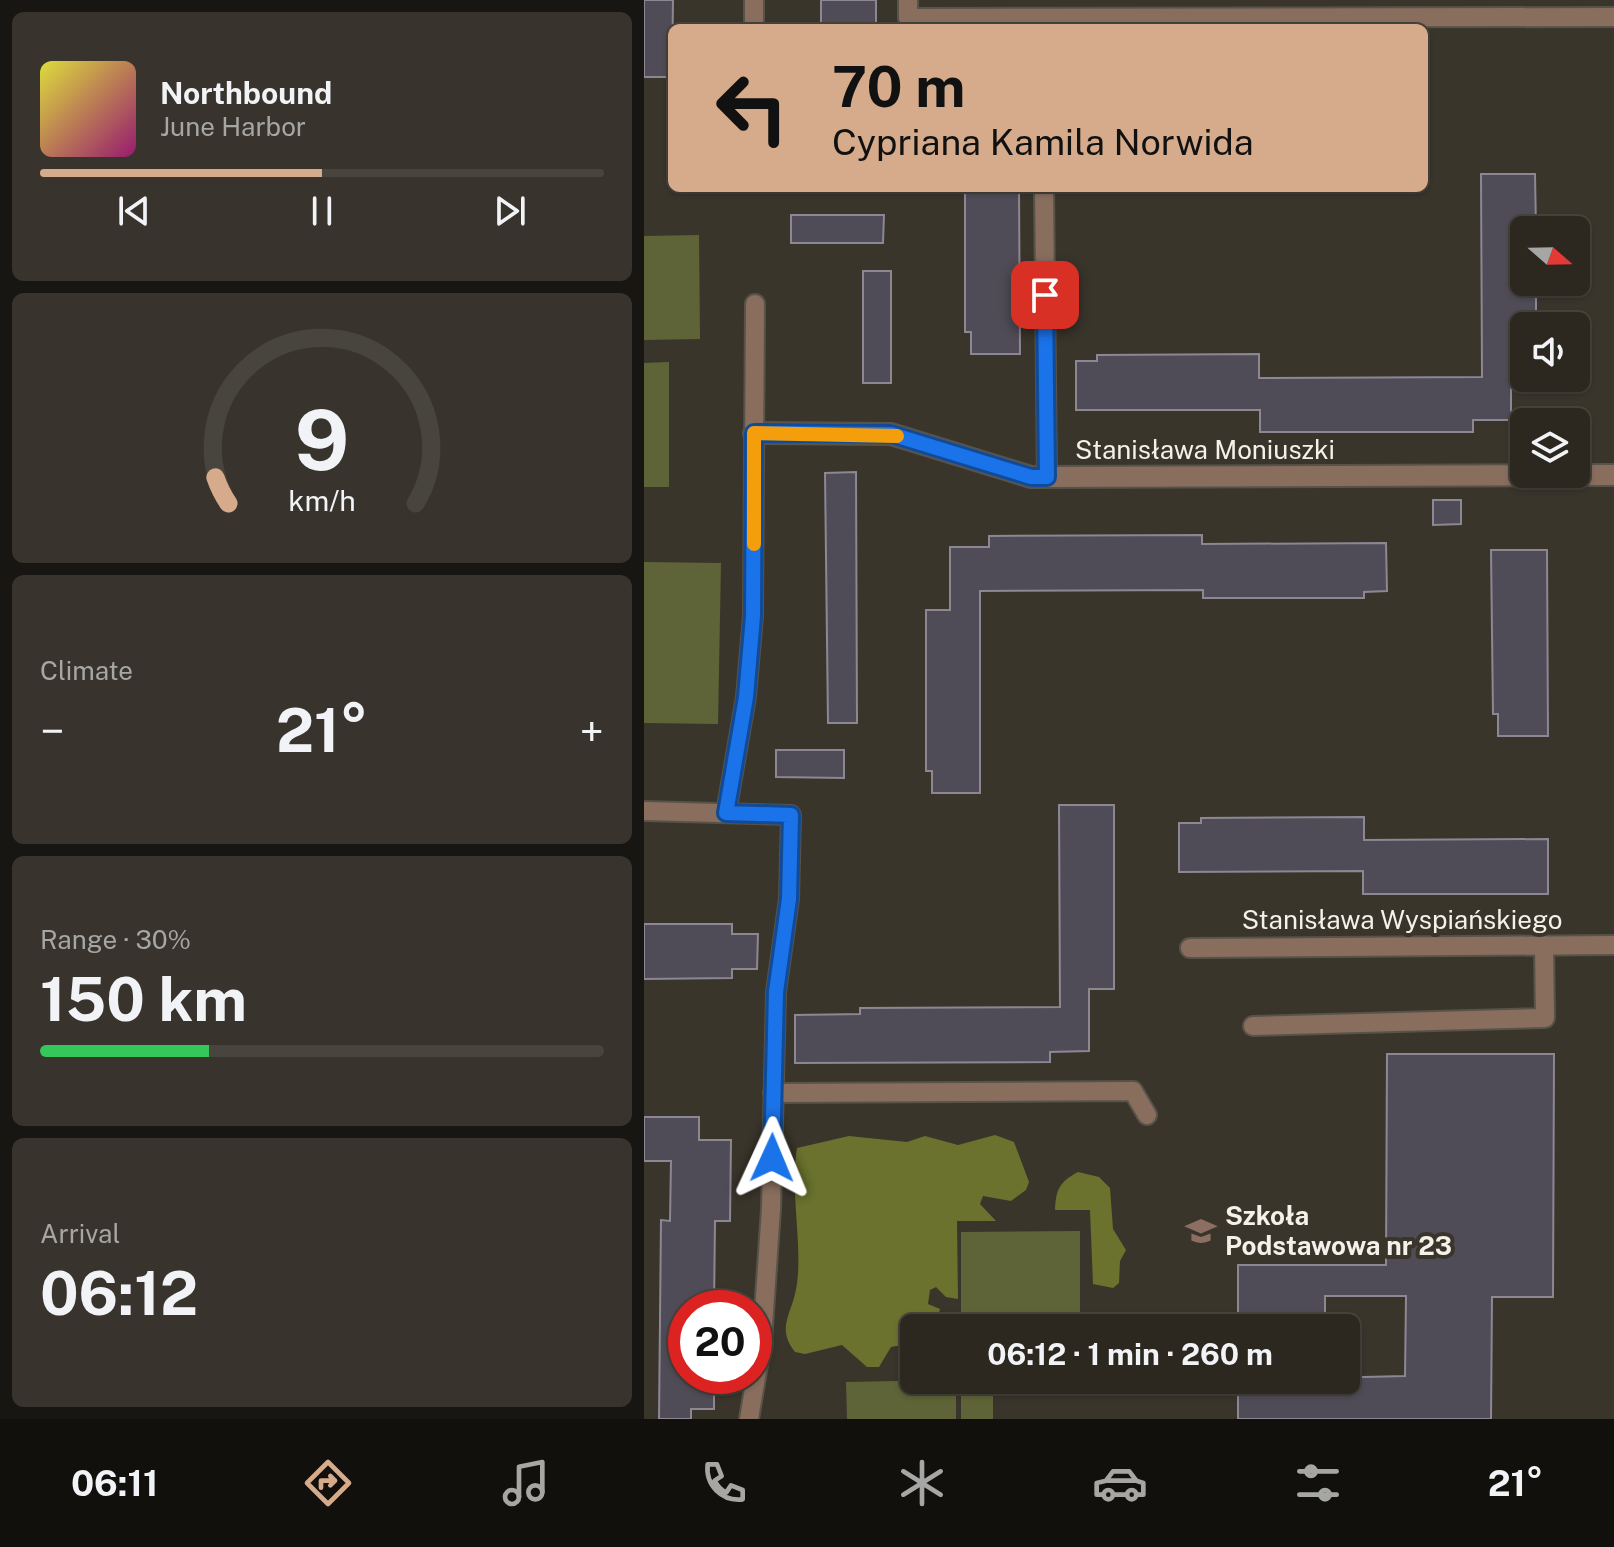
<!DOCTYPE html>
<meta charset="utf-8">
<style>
:root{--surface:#2c2820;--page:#38342d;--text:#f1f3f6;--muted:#a6a6a5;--line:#48443e;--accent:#d6ab8b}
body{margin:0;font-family:"Public Sans",sans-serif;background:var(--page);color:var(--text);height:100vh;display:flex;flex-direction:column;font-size:30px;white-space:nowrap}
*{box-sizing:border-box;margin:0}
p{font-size:26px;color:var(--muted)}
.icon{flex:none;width:44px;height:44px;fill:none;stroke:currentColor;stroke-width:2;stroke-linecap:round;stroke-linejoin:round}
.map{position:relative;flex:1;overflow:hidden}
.drawer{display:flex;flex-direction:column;gap:12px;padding:12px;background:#181612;width:644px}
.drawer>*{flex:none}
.hud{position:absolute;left:24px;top:24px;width:760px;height:168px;border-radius:12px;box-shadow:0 2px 6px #0004,0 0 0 2px var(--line);background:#d6ab8b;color:#111;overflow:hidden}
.needle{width:52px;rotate:110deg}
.tools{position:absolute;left:866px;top:216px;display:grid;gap:16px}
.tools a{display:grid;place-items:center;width:80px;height:80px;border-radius:12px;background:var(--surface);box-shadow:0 2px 6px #0004,0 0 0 2px var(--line);font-size:40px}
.speed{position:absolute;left:24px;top:1290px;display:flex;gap:16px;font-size:40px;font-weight:700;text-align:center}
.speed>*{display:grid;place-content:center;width:104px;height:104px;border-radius:50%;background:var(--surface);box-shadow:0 2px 6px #0004,0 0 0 2px var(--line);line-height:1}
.speed .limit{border:12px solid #d22;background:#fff;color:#111}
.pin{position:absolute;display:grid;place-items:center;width:68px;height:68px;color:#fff;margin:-34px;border-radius:16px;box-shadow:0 4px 12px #0006}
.me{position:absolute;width:88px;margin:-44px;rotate:1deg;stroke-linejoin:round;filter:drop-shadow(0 0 6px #0008)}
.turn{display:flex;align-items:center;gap:28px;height:168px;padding:0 32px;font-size:36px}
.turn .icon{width:104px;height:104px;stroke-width:2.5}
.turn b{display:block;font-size:56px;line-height:68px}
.big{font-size:60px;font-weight:700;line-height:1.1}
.drawer .card{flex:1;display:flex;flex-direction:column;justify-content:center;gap:12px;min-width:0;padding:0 28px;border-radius:12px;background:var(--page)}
.drawer .dial{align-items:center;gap:0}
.dial svg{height:208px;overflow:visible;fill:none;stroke:var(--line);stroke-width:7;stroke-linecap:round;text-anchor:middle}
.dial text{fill:var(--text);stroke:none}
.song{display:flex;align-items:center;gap:24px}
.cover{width:96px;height:96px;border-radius:12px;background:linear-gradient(135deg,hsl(60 70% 55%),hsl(320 70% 35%))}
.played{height:8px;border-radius:4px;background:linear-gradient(90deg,var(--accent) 50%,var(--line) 50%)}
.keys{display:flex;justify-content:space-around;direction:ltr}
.heat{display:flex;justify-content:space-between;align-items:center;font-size:44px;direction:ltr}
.charge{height:12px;border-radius:6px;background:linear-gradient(90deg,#34c759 30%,var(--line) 0)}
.trip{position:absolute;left:256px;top:1314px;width:460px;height:80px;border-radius:12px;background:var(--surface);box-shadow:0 2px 6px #0004,0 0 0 2px var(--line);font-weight:700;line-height:80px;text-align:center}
.menu{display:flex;height:128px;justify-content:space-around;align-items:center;background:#12100d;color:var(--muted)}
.menu .icon{width:56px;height:56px}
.menu .active{color:var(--accent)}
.menu b{font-size:36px;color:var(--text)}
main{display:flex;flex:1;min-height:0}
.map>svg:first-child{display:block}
</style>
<main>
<section class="drawer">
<div class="card">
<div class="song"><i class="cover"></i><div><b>Northbound</b><p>June Harbor</p></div></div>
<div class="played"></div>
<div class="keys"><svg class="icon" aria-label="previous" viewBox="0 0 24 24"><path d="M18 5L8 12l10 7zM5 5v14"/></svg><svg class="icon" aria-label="pause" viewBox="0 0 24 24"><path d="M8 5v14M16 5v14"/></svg><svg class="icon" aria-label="next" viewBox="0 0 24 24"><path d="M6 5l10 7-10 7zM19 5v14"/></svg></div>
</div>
<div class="card dial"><svg viewBox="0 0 100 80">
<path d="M14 69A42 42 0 1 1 86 69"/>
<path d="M14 69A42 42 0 0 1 9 59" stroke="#d6ab8b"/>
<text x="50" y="56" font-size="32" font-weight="700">9</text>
<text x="50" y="72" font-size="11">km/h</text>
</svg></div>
<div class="card"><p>Climate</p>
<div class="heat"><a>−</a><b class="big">21°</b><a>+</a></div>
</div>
<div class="card"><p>Range · 30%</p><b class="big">150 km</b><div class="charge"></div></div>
<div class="card"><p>Arrival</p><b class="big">06:12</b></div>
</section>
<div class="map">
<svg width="970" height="1419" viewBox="0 0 970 1419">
<rect width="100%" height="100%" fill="#3a352b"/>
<g fill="#5e6437">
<polygon points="55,235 56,339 0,340 0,236"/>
<polygon points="25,362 25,487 0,487 0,363"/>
<polygon points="0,562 77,563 74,724 0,723"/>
<polygon points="436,1231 436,1328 317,1328 317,1232"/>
<polygon points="305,1380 312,1380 312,1419 203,1419 202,1382"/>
<rect x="317" y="1380" width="32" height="39"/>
</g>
<g fill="#6a722e">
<path d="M351,1135L370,1142L385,1182L382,1190L367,1201L339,1196L336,1204L352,1221H313L314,1299L302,1297L292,1287L286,1290L284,1304L296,1309L291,1328H270V1343L247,1347L235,1367H223L198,1345L161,1354L151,1352C133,1329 146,1316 151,1294C161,1254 145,1192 153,1148L205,1136L263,1142L281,1136L314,1145Z"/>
<path d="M434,1172L455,1177L466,1188L469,1229L482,1250L476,1261L475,1283L469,1288L449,1284L446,1210H411C412,1190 415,1182 434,1172Z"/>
</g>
<g fill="#504c57" stroke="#8c8793" stroke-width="2">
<polygon points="0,0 29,0 28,77 0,77"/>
<rect x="177" y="0" width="55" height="28"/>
<polygon points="837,174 891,174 892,230 880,230 880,282 892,282 892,326 880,326 880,358 867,358 867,420 829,420 829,432 616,432 616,410 432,410 432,361 453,361 453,355 615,354 615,378 838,377"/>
<polygon points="321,188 375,188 376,354 327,354 327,332 321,332"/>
<polygon points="147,215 240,215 239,243 147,243"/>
<rect x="219" y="271" width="28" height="112"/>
<polygon points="212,472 213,723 184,723 181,473"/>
<polygon points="789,500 817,500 817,524 789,525"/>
<polygon points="558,535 558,544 742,543 743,591 720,592 720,598 559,598 559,590 336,591 336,793 288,793 288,771 282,771 282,610 306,610 306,547 345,547 345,536"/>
<polygon points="847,550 903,550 904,736 854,736 854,714 849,714"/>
<polygon points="132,750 200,750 200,778 132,777"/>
<polygon points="415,805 470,805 470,989 445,989 445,1051 406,1052 406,1062 151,1063 151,1015 216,1014 216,1008 416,1007"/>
<polygon points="720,817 720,840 904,839 904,894 719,894 719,871 535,872 535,823 557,823 557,818"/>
<polygon points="0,924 88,924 88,934 114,934 113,969 88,969 88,978 0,979"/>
<polygon points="743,1054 910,1054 909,1297 848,1297 847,1419 594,1419 594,1380 761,1376 762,1296 681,1296 681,1328 594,1328 594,1265 742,1265"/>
<polygon points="0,1117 55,1117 55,1140 87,1140 86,1221 71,1221 70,1308 42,1308 42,1376 70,1376 70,1409 47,1409 47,1419 15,1419 17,1220 26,1221 27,1161 0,1161"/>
</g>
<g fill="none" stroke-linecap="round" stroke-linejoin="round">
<g stroke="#58534a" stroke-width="22">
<g id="lane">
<polyline points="110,0 110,28"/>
<polyline points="264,0 264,18 970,17"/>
<polyline points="400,188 403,477"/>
<polyline points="0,811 147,815 145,899 132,992 127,1209 118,1341 105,1419"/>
<polyline points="82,813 102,697 109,616 111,304"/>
<polyline points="546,948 970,945"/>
<polyline points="609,1026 901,1018 900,945"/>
<polyline points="129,1093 489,1091 503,1115"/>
</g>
</g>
<g stroke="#58534a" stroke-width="24">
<polyline id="street" points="110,433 247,434 387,477 970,475"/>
</g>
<use href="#lane" stroke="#896e5e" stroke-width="18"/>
<use href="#street" stroke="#896e5e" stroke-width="20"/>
</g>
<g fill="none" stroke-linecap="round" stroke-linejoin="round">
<g stroke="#114b97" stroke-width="20">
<polyline id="route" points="128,1158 132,992 145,899 147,815 82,813 102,697 109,616 110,433 247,434 387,477 403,477 401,295"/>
</g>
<use href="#route" stroke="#1a73e8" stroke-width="14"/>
<polyline stroke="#f59e0b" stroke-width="14" points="110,544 110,433 253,436"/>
</g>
<defs>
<g id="school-bare" transform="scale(2.4)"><path d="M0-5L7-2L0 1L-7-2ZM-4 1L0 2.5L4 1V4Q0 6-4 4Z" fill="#8d6e63" stroke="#3a352b" stroke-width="2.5" paint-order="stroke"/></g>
</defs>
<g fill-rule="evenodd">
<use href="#school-bare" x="557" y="1231"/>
</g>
<g text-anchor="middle" stroke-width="8" stroke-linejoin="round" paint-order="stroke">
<g font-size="26" fill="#f4f1ea" stroke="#3a352b">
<text x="561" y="459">Stanisława Moniuszki</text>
<text x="758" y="929">Stanisława Wyspiańskiego</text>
</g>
<g font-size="26" font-weight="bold" fill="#f4f1ea" stroke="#3a352b" text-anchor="start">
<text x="581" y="1225">Szkoła<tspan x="581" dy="30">Podstawowa nr 23</tspan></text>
</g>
</g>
</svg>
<div class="tools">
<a><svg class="needle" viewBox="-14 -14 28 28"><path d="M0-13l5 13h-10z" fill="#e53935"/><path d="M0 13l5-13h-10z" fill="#a6a6a5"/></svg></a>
<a><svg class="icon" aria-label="sound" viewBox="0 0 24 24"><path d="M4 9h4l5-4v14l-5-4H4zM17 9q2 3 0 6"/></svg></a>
<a><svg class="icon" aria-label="layers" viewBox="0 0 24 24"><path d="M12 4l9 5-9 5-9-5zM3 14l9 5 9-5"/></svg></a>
</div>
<div class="speed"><div class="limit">20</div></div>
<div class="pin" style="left:401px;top:295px;background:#d93025"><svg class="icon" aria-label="arrive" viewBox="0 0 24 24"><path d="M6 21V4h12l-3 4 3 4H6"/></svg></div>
<svg class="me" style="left:128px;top:1158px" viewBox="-20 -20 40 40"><path d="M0-17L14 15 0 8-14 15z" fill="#1a73e8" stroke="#fff" stroke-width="4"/></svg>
<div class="trip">06:12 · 1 min · 260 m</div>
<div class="hud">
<div class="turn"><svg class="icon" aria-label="left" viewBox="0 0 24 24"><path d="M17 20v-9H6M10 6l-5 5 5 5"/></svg><div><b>70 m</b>Cypriana Kamila Norwida</div></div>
</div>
</div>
</main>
<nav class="menu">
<b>06:11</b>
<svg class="icon active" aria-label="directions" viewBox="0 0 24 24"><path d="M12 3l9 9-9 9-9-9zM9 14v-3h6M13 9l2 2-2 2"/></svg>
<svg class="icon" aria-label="music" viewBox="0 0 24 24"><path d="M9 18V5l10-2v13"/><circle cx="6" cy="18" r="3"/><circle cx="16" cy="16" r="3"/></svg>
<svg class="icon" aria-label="phone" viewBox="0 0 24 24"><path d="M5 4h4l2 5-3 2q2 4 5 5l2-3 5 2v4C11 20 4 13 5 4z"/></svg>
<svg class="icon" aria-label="climate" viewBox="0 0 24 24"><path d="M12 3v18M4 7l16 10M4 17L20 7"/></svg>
<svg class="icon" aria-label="car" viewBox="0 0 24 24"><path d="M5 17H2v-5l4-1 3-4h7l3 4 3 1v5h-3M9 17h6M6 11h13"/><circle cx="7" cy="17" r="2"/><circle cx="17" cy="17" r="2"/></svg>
<svg class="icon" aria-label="filters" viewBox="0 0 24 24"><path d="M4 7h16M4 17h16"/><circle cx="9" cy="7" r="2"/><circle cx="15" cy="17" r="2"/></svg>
<b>21°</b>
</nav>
